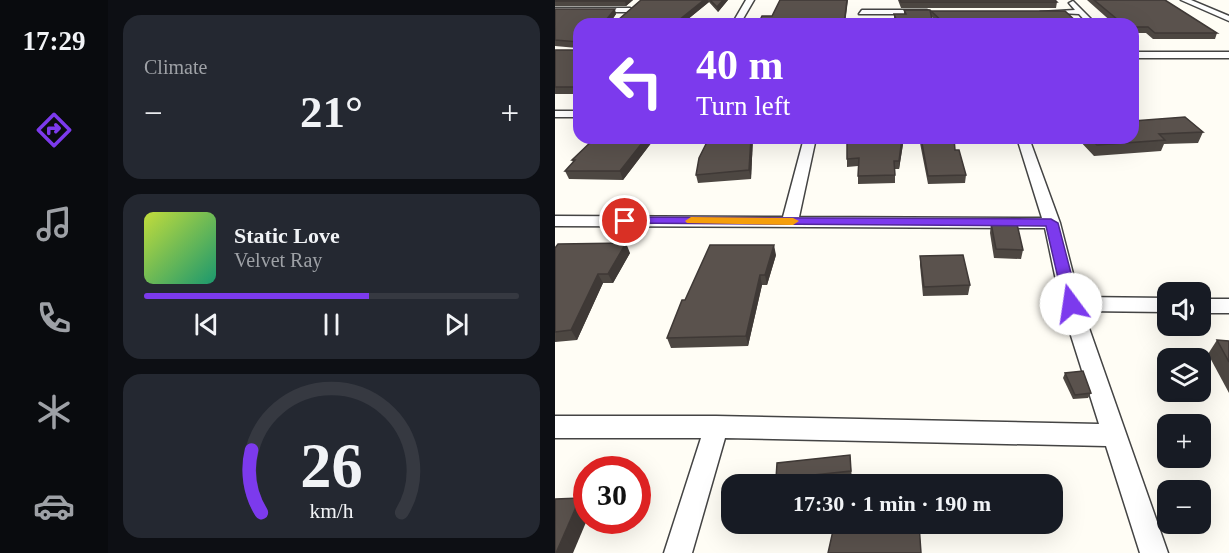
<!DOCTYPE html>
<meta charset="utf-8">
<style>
:root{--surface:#171b24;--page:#242831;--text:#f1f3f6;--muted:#9ea1a6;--line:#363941;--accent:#7c3aed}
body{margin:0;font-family:Georgia,serif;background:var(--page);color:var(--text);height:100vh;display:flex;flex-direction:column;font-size:22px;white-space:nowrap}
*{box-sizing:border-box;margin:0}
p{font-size:20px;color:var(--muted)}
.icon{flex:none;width:33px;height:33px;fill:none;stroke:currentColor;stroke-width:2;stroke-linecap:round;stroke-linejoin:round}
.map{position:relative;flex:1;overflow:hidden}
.sheet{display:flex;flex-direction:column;gap:15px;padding:15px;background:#0d0f14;width:447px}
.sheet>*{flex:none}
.banner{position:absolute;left:18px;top:18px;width:566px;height:126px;border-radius:18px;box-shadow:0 6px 24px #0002;background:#7c3aed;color:#fff;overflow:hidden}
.buttons{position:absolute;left:602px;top:282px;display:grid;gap:12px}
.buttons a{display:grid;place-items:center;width:54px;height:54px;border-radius:12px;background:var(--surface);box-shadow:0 6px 24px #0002;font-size:30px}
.speed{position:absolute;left:18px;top:456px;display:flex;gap:12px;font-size:30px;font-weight:700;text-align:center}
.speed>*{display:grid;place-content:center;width:78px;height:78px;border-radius:50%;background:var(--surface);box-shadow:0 6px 24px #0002;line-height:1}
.speed .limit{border:9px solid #d22;background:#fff;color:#111}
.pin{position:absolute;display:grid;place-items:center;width:51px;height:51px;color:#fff;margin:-26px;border:3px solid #fff;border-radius:50%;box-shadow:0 2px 6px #0007}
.me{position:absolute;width:66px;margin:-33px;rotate:346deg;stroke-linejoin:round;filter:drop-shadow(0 0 4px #0008)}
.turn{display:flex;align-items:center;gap:21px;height:126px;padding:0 24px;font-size:27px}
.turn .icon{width:78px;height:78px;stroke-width:2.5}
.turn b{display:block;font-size:42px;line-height:51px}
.big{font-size:45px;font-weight:700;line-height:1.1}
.sheet .widget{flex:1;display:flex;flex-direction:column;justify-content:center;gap:9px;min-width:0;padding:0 21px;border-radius:18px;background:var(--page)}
.sheet .dial{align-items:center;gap:0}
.dial svg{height:156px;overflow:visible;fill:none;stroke:var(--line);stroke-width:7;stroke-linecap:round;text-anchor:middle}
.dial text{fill:var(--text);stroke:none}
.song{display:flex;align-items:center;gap:18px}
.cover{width:72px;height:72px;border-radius:9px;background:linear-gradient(135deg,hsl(70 70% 55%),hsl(160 70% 35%))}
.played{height:6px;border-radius:3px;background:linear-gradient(90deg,var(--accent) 60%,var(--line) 60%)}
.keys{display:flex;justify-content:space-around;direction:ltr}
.heat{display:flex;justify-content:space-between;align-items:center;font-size:33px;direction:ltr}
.trip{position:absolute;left:166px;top:474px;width:342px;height:60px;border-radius:18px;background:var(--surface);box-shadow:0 6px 24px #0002;font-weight:700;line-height:60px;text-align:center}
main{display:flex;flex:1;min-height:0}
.menu{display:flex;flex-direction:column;width:108px;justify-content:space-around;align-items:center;background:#090b0e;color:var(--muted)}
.menu .icon{width:42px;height:42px}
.menu .active{color:var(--accent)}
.menu b{font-size:27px;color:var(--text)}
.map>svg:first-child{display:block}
</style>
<main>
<nav class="menu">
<b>17:29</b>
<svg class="icon active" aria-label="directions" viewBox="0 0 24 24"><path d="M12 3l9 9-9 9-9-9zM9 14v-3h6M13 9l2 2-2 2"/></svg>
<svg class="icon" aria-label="music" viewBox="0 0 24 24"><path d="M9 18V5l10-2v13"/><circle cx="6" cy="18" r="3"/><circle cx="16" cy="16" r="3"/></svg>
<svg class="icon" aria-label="phone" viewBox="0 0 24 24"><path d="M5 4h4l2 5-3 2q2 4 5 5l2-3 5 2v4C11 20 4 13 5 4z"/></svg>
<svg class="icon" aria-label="climate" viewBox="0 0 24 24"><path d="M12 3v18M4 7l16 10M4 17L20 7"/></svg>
<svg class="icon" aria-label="car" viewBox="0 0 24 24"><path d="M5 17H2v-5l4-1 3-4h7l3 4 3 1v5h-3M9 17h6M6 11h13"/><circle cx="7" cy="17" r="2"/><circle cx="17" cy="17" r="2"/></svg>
</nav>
<section class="sheet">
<div class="widget"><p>Climate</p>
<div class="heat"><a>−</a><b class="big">21°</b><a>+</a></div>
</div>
<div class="widget">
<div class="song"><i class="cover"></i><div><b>Static Love</b><p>Velvet Ray</p></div></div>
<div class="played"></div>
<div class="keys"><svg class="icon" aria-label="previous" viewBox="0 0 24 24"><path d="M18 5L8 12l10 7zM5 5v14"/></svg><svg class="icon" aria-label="pause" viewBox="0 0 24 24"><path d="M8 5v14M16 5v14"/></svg><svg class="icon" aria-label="next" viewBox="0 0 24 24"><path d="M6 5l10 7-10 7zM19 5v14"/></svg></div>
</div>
<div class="widget dial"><svg viewBox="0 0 100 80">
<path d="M14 69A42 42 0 1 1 86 69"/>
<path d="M14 69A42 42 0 0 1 9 37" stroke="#7c3aed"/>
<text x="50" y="56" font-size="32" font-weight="700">26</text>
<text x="50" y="72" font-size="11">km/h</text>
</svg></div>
</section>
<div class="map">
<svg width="674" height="553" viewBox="0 0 674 553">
<rect width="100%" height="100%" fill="#fffdf5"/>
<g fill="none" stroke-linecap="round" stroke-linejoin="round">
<g stroke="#444" stroke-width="3">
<g id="minor">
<polygon points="191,0 199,0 185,24 177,24"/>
<polygon points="626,0 636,0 674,16 674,21"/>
<polygon points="518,1 541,24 533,24 524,14 485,12 520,10 514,3"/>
<polygon points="0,8 75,8 79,10 75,12 0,12"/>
<polygon points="307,10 372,10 376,12 372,14 304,14"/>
<rect x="578" y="52" width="96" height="6"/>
<rect x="0" y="111" width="24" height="6"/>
<polygon points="249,138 261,138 244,217 487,218 462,138 474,138 505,223 524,297 612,298 612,312 528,311 613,553 585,553 551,446 170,438 137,553 109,553 146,438 0,438 0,416 161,416 544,424 506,304 490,228 0,226 0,216 228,217"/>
<rect x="645" y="299" width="29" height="14"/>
</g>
</g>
<use href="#minor" fill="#fff" fill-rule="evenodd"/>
</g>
<g fill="#4d4742">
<polygon points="0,0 78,0 71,6 0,6"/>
<polygon points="86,0 173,0 163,12 154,2 127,24 24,24 24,94 0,94 0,50 22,50 22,48 0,46 0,9 61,14 57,20 63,20"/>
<polygon points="343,0 500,0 502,2 501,8 346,8"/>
<polygon points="532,0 610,0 662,33 660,39 598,39 591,33 578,33 578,24 559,24"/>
<polygon points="349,10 376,14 376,11 524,24 384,24 377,17 378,24 341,24 339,20 339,14 349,14"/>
<polygon points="630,117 648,132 643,143 609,144 606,151 539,156 522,138 578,138"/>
<polygon points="40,138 100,138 68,180 14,179 10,171 18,162 17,160"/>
<polygon points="154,138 198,138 196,179 143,183 141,175"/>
<polygon points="292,138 349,138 344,169 340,169 340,183 303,184 303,166 292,167"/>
<polygon points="364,138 399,138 400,150 411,175 410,183 373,184"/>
<polygon points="436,223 468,250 466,259 439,258 435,233"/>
<polygon points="0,248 75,253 58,283 48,283 22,340 0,342"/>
<polygon points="221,255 212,285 207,285 193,346 116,348 112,338 130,300"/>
<polygon points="365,256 415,285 413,295 368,296 365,265"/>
<polygon points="662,340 674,341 674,393 653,354"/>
<polygon points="510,373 536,393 533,398 518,399 508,378"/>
<polygon points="295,455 297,480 256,484 222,484 221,479"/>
</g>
<g fill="#3f3936">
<polygon points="71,0 78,0 71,6 70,1"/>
<polygon points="149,0 153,0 154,2 127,24 119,24"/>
<polygon points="168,0 173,0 163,12 162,7"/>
<polygon points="292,0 293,0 290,24 289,24"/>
<polygon points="60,9 61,14 54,24 51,20"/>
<polygon points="91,138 100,138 68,180 65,171"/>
<polygon points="196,138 198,138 196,179 194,170"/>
<polygon points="347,138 349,138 344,169 344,161"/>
<polygon points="71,243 75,253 58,283 53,274"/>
<polygon points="219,245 221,255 212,285 210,275"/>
<polygon points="43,274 48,283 22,340 16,330"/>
<polygon points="205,275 207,285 193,346 191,336"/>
<polygon points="25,498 32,505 32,520 18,553 1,553"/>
</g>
<g fill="#5a524d" stroke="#3f3936" stroke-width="1.5">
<polygon points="0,0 71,0 70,1 0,1"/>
<polygon points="86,0 149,0 119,24 24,24 24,42 0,40 0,9 60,9 51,20 63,20"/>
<polygon points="155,0 168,0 162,7"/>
<polygon points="225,0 292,0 289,24 203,24 207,16 217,16"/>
<polygon points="345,0 500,0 502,2 346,2"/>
<polygon points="539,0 610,0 662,33 600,33 593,27 578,27 578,24 568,24"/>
<polygon points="349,10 375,10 378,24 343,24 339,14 351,14"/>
<polygon points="376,11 510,11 524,24 390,24"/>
<polygon points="24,42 24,87 0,87 0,50 22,50"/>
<polygon points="630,117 648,132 604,134 610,140 542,145 535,138 578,138 578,121"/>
<polygon points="40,138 91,138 65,171 10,171 20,160 17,160"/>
<polygon points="154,138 196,138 194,170 141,175 144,158"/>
<polygon points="292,138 347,138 344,161 339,161 340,175 303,176 304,158 292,159"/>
<polygon points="366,138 399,138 400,150 404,150 411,175 373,176"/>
<polygon points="436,223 462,224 468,250 441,249"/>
<polygon points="71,243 53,274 43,274 16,330 0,332 0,248 3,244"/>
<polygon points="155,245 219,245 210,275 205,275 191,336 112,338 127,300 130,300"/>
<polygon points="408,255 415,285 369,287 365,256"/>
<polygon points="662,340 674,341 674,362"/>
<polygon points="528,371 536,393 520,395 510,373"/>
<polygon points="295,455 296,471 221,479 222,463"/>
<polygon points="25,498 1,553 0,553 0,499"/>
<polygon points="316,524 364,524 366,553 273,553 279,526 316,532"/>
</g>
<polygon fill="#7c3aed" stroke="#51269a" stroke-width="1.5" points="70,217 496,219 503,223 524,304 516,309 509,304 491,226 66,223 66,218"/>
<polygon fill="#f59e0b" points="136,217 238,218 244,221 238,225 132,223 130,221"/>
</svg>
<div class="buttons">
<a><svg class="icon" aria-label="sound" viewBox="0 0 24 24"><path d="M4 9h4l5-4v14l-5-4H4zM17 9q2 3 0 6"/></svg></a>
<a><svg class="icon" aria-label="layers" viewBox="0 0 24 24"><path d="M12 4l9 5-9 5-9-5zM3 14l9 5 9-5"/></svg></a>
<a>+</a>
<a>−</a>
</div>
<div class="speed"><div class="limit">30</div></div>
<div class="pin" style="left:70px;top:221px;background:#d93025"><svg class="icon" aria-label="arrive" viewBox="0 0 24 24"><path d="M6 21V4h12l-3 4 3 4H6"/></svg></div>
<svg class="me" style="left:516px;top:304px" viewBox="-20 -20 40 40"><circle r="19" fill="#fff"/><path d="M0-13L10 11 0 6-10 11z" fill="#7c3aed"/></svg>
<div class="trip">17:30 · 1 min · 190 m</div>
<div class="banner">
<div class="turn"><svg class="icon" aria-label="left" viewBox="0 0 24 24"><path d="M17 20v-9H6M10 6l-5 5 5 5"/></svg><div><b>40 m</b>Turn left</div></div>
</div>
</div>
</main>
